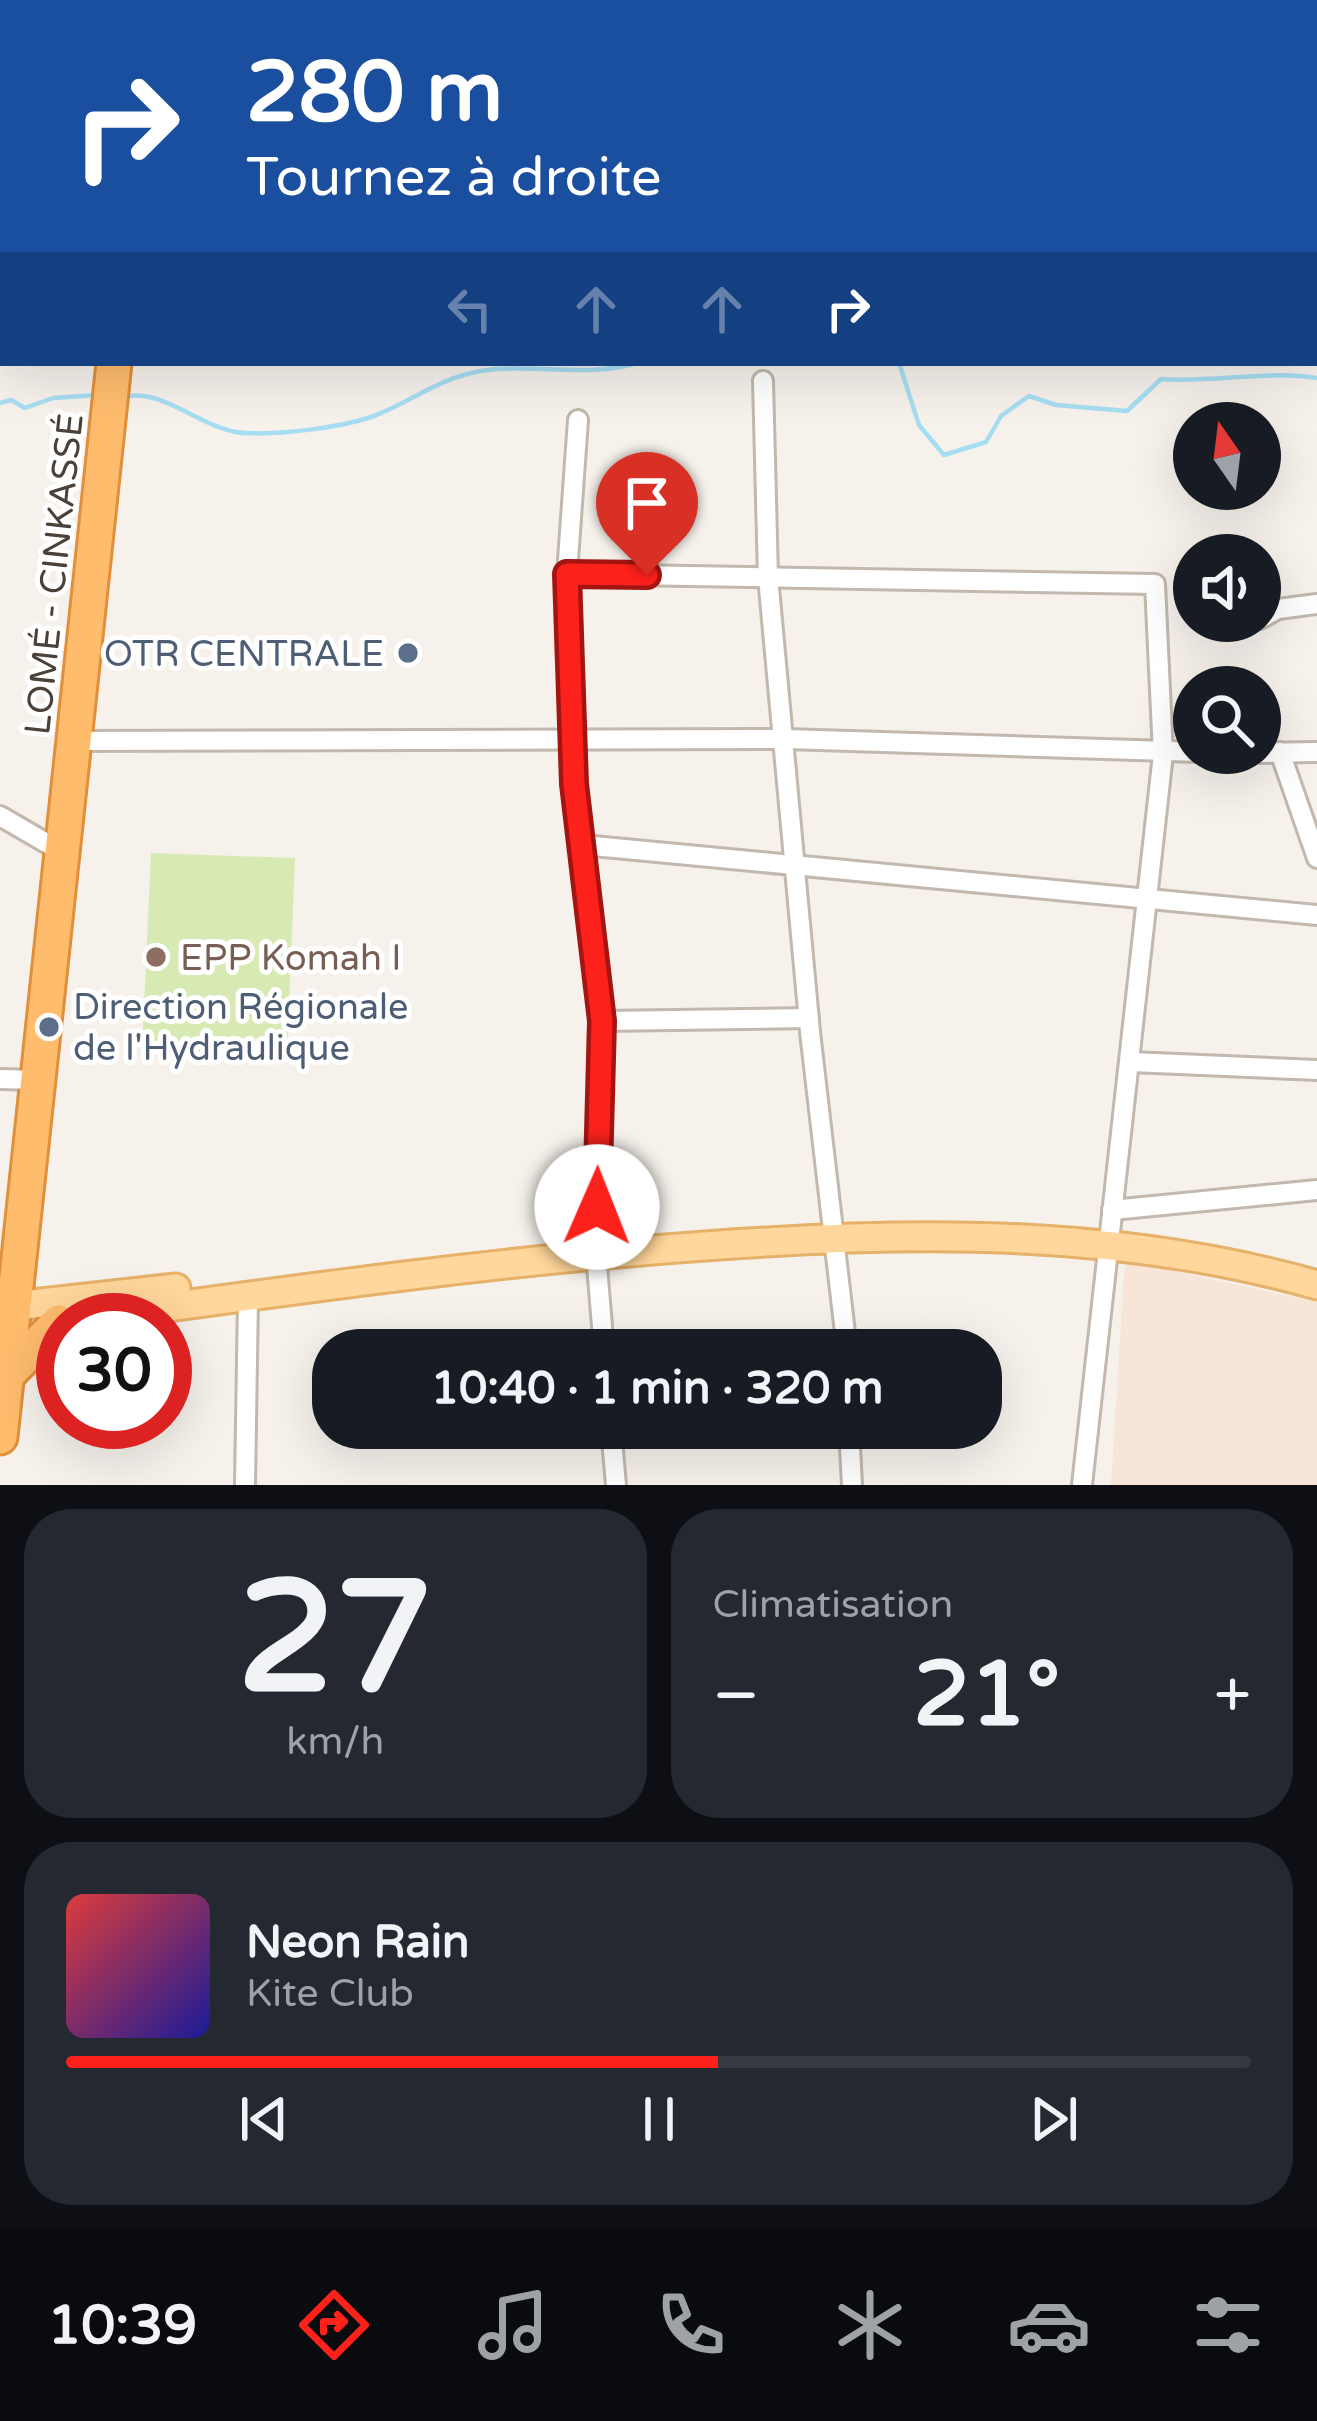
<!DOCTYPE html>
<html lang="fr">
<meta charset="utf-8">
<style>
:root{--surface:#171b24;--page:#242831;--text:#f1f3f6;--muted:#9ea1a6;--line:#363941;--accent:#fd211b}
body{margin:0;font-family:"Varela Round",sans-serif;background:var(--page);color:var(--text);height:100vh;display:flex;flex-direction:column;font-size:45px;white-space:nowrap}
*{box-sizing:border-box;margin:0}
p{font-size:39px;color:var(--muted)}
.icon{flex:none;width:66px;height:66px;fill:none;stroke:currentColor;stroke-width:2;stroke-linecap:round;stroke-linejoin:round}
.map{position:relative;height:1485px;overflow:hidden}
.details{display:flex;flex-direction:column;gap:24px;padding:24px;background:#0d0f14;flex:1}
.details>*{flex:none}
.guide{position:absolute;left:0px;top:0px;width:1317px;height:366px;box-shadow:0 12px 48px #0002;background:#1a4fa0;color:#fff;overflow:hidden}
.needle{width:78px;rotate:346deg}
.tools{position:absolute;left:1173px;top:402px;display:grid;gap:24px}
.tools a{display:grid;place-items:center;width:108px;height:108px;border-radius:50%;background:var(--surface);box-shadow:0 12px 48px #0002;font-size:60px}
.speed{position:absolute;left:36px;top:1293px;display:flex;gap:24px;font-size:60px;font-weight:700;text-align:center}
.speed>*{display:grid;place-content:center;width:156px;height:156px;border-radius:50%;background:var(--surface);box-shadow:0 12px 48px #0002;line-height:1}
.speed .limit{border:18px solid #d22;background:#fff;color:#111}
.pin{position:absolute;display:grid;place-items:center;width:102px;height:102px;color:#fff;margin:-123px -51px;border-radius:50% 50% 50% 0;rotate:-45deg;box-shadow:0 0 12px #0007}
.pin .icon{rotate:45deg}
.me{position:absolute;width:132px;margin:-66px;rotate:1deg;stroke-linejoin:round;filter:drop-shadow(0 0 9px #0008)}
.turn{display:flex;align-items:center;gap:42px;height:252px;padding:0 48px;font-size:54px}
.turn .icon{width:156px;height:156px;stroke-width:2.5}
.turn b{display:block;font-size:84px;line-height:102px}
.lanes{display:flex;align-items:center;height:114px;padding:0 48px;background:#0003;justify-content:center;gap:60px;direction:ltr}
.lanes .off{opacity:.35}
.big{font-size:90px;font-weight:700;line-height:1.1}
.details .tile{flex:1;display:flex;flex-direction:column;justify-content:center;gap:18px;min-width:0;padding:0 42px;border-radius:48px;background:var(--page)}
.details .dial{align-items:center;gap:0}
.dial b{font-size:156px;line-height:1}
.song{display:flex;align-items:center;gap:36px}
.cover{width:144px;height:144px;border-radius:18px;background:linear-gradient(135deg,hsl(0 70% 55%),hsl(240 70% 35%))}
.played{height:12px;border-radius:6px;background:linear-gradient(90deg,var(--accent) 55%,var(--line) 55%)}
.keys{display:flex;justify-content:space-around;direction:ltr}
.heat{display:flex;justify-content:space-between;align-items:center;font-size:66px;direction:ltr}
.details .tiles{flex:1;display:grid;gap:24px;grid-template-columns:1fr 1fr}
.tile:last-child{grid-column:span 2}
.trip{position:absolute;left:312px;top:1329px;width:690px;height:120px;border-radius:48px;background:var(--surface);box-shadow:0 12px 48px #0002;font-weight:700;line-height:120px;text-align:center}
.dock{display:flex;height:192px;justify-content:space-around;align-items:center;background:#090b0e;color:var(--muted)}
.dock .icon{width:84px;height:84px}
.dock .active{color:var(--accent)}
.dock b{font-size:54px;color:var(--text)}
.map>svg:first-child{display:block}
</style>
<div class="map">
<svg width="1317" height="1485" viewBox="0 0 1317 1485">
<rect width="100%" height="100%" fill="#f6f1eb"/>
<polygon fill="#f7e5d7" points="1125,1260 1317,1302 1317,1485 1111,1485"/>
<polygon fill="#d8eab4" points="151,853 295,858 287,1056 142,1050"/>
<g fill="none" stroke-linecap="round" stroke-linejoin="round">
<g stroke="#a7ddf2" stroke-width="4.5">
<polyline points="369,3 370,0"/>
<path d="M899,363L919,425L944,455L986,442L1001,416L1029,396L1056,405L1127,411L1161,379C1214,383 1265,370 1317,378"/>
<path d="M124,397C163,387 204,431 244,433C279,435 338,428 371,417C411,403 435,379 481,371C531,363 589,378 637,363"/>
<polyline points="0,403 11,400 25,408 53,398 97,395"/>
</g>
<g stroke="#c2b8ad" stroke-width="24">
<g id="street">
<polyline points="56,0 59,3"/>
<polyline points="952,0 977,3"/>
<polyline points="1038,0 1039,3"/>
<polyline points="1230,0 1231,3"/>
<polyline points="88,3 91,0"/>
<polyline points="628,3 629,0"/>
<polyline points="1314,50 1317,51"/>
<polyline points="0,110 3,107"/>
<polyline points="763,381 768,577 810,1032 847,1350"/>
<polyline points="578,420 567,574 574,783 602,1021 596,1254 604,1350"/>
<polyline points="567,574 1155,584 1163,754 1082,1485"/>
<polyline points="1260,619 1278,609 1317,604"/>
<polyline points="74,741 786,739 1231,753"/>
<polyline points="1280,752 1317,858"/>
<polyline points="1260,753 1317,752"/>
<polyline points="0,816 62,852"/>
<polyline points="583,845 1317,915"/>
<polyline points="602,1021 809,1018"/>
<polyline points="1131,1062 1317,1070"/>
<polyline points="0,1079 37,1080"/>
<polyline points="1112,1210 1317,1190"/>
<polyline points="611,1428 616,1485"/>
<polyline points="849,1428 852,1485"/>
<polyline points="245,1485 248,1298"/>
</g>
</g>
<g stroke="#e6b168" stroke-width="33">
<g id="primary">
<polyline points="14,1306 176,1288"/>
<path d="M75,1320C285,1291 494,1261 705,1246C911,1231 1117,1228 1317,1285"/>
</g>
</g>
<g stroke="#e18f3a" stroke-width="39">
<g id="highway">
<polyline points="151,3 152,0"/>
<polyline points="9,1373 59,1322"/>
<polyline points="0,1437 114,363"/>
</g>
</g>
<use href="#street" stroke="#fff" stroke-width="18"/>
<use href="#primary" stroke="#ffd69b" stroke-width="27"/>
<use href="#highway" stroke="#ffbc6d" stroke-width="33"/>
</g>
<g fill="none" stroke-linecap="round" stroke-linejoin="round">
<g stroke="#a41512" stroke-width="30">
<polyline id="route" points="597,1207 602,1021 574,784 567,574 647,575"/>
</g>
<use href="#route" stroke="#fd211b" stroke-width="21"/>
</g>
<g fill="#5c6f8a" stroke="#fff" stroke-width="4.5">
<circle cx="408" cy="653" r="12"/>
<circle cx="49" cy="1027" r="12"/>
</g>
<circle fill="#8d6e63" stroke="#fff" stroke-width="4.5" cx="156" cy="957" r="12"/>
<g text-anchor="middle" stroke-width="10" stroke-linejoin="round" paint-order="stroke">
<g font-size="36" fill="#4a4138" stroke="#fff">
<text transform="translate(53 574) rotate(-84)" y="13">LOMÉ - CINKASSÉ</text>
</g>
<g font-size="36" fill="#4e5e75" stroke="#fff" text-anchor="end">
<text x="384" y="666">OTR CENTRALE</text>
<text x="73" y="1019" text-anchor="start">Direction Régionale<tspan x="73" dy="41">de l'Hydraulique</tspan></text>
</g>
<g font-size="36" fill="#785e54" stroke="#fff" text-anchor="start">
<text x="180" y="970">EPP Komah I</text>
</g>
</g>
</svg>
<div class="tools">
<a><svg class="needle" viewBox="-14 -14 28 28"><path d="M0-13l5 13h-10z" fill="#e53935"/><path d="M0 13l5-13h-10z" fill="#9ea1a6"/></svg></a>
<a><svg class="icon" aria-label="sound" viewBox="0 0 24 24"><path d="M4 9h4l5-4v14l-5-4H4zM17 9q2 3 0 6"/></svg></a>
<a><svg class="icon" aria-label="search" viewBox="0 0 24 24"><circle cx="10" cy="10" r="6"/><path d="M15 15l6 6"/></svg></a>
</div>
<div class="speed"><div class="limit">30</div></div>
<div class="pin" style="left:647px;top:575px;background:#d93025"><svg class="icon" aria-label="arrive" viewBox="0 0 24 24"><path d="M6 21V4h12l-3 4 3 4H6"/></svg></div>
<svg class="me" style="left:597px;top:1207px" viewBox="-20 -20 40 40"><circle r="19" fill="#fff"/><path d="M0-13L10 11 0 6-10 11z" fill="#fd211b"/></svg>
<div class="trip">10:40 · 1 min · 320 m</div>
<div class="guide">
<div class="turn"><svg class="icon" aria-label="right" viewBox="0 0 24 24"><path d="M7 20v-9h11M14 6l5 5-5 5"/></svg><div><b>280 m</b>Tournez à droite</div></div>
<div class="lanes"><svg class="icon off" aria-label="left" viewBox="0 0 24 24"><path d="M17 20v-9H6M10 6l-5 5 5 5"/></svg><svg class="icon off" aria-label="ahead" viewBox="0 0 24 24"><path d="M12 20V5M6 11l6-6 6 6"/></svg><svg class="icon off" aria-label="ahead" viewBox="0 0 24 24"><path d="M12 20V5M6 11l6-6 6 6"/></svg><svg class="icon" aria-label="right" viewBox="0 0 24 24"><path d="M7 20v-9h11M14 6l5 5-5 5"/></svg></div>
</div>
</div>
<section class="details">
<div class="tiles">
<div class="tile dial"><b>27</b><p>km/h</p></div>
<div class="tile"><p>Climatisation</p>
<div class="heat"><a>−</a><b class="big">21°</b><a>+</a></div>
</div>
<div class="tile">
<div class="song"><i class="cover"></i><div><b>Neon Rain</b><p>Kite Club</p></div></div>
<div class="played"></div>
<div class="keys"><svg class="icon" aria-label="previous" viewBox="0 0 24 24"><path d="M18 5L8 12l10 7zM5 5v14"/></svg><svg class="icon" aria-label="pause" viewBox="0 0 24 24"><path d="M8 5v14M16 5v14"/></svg><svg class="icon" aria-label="next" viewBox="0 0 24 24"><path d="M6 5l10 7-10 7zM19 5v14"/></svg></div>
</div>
</div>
</section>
<nav class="dock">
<b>10:39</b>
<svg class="icon active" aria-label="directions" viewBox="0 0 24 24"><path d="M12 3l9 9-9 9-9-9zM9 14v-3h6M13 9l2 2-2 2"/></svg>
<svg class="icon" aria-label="music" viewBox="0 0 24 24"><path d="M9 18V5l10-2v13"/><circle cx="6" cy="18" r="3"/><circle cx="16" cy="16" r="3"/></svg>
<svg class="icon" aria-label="phone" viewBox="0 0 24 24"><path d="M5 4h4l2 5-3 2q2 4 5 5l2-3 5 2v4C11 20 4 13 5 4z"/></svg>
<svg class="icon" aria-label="climate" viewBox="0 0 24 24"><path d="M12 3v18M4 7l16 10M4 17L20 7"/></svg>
<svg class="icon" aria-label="car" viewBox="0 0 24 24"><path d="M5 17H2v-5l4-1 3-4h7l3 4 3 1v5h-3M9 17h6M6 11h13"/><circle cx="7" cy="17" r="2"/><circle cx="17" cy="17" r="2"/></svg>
<svg class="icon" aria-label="filters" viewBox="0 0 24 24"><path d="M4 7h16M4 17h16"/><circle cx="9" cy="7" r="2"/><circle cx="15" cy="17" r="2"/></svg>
</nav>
